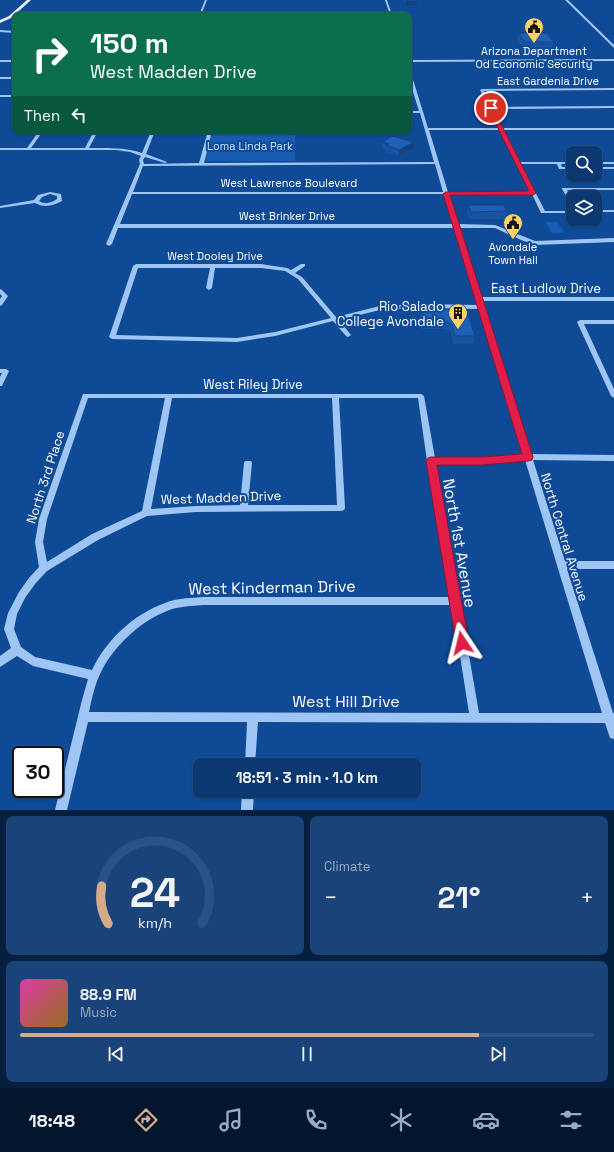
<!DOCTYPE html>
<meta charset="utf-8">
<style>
:root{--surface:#0b3871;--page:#194379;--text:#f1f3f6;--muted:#9aacc3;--line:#2b5284;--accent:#d6ab8b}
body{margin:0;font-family:"Space Grotesk",sans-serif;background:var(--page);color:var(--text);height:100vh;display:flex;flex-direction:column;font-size:15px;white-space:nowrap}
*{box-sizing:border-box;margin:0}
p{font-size:13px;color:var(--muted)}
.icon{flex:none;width:22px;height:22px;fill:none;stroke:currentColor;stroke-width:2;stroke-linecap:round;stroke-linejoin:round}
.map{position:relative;height:810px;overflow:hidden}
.panel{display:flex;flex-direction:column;gap:6px;padding:6px;background:#061f3e;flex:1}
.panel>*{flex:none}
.top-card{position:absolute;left:12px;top:12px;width:400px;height:122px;border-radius:8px;box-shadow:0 1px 3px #0004,0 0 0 1px var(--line);background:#0b6e4f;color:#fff;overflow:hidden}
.controls{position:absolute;left:566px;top:146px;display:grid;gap:8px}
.controls a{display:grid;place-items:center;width:36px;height:36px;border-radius:8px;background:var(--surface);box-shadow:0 1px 3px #0004,0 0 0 1px var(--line);font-size:20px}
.speed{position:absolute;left:12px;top:746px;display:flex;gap:8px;font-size:20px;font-weight:700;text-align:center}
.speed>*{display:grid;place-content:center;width:52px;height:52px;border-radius:50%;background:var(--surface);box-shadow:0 1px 3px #0004,0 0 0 1px var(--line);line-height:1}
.speed .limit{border:2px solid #111;border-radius:6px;background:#fff;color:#111}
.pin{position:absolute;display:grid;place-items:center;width:34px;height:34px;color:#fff;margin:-17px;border:2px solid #fff;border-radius:50%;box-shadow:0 1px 4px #0007}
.me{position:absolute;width:44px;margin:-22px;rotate:350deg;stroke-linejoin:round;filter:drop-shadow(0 0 3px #0008)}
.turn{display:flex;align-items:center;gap:14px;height:84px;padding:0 12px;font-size:18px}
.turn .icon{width:52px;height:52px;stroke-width:2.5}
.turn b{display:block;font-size:28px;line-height:34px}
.then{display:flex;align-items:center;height:38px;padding:0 12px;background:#0003;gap:8px;font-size:15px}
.big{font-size:30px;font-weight:600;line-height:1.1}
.panel .widget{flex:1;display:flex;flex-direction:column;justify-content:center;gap:6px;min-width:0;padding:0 14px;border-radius:8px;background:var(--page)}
.panel .dial{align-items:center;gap:0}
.dial svg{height:104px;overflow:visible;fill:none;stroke:var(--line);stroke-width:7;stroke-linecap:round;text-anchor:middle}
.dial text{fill:var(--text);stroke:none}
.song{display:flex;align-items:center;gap:12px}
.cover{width:48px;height:48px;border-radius:6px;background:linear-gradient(135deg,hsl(320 70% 55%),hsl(40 70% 35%))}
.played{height:4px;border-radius:2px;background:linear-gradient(90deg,var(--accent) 80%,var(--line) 80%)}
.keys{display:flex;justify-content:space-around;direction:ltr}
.heat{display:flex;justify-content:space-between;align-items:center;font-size:22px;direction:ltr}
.panel .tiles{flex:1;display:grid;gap:6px;grid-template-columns:1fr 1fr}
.widget:last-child{grid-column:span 2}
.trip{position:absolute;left:193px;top:758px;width:228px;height:40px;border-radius:8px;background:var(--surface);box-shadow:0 1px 3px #0004,0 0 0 1px var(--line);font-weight:600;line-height:40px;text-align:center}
.tabs{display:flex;height:64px;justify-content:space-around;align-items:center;background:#04162d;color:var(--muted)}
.tabs .icon{width:28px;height:28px}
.tabs .selected{color:var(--accent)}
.tabs b{font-size:18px;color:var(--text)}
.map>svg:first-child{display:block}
</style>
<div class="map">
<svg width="614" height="810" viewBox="0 0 614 810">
<rect width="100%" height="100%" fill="#0f4a97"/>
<g fill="#165cb2">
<polygon points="213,131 295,131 295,161 207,161 205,159"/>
<polygon points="545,222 557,222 565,233 552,233"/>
</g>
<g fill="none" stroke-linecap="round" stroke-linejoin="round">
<g fill="#9fc5f4" fill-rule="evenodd">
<polygon points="205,0 207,0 201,15 199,15"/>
<polygon points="385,0 387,0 392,15 390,15"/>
<polygon points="565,0 568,0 614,45 614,48"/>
<polygon points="0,30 15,31 15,33 0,32"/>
<polygon points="614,59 614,61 409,62 409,60"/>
<rect x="0" y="60" width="15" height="2"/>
<path d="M409,72L411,73L428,128H499L480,90L482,89L614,88V90L484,91L492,107L614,106V108L493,109L503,128H614V130H504L520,162H573V164H561L562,167H573V169H559L557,164H521L545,211H573V213H541L532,194H449L459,224L495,225L535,241L614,238V242L535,245L521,240L495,228H459L481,297H614V301H483L531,454L614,455V461L533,460L565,561H614V569H567L613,713H614V739L610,738L605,723L258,722L255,765H245L247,722H88L67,810H55L82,700L88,679L33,666L17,656L0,667V656L11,648L4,629L8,613L19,592L29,578L39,567L35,542L39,519L83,394H421L424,396L435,458H482L524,454L479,309L418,308L380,310L339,320L351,335L348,337L346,336L333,321L275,336L237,342L112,339L109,337L133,266L136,264H261L287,268L291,270L301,264H305V266L295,273L302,277L336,317L380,306L418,304L478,305L454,228H118L112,244L109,246L106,244L140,164L139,160L141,156L130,152L116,150H0V148H27L39,131H43L31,148H85L94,131H98L89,148C107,148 124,147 142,153L151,131H155L146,154L167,162L165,163L145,157L143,160L144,164L199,163L208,131H212L204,163L434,162L420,113H409V111H419L409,79ZM429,130H500L530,192H448ZM435,164L443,192H133L143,166ZM132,194H444L453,224H120ZM138,268H210L206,288L209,290L212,288L215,268H261L285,271L298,279L331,318L275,332L237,338L116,335ZM88,398H165L142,511L92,534L47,562L43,542L47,519ZM172,398H332L337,505H248L252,463L251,461H245L244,463L240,505L196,506L151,509ZM339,398H418L427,461L450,597H204C191,598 177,598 165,603C134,614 106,640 92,670L35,657L21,647L14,629L17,614L25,598L35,584L47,571L98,540L147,516L196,512L341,511L344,510L345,508ZM525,460L602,713H479L436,464H482ZM204,605H452L469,713L89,712C92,698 95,683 102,670C114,646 142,620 167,611C179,606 192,606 204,605Z"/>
<rect x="0" y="77" width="15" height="2"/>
<rect x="0" y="95" width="15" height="2"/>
<polygon points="572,151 576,151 576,153 572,154"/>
<rect x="595" y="162" width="19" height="2"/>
<rect x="595" y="167" width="19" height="2"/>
<polygon points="562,188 614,188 614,190 567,190 573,200 573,205 571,204 562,189"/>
<path d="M50,192L61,194L62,201C53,206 44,208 35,203L0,208V206L34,200L38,195ZM50,194L57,196V199C51,203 45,205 39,201L42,197Z"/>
<rect x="595" y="210" width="19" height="2"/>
<polygon points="0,289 2,290 8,296 2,305 0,306 0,299 2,296 0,294"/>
<polygon points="580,320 614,320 614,324 584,324 614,389 614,398 611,396 577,322"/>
<polygon points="0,369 6,369 9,371 2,386 0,386 0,377 2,373 0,373"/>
<polygon points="242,791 254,791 253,810 241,810"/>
</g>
<polygon fill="#ecf3ff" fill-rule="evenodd" points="27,0 31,0 11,18 0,23 0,20 9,16"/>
</g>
<g fill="#18539d">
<polygon points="403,0 417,0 417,5 405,5"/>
<polygon points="518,33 554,42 552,49 524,49 517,40"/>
<polygon points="382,142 413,149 398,156 386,152 386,150 382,148"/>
<polygon points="468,205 507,211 505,219 469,219 467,212"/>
<polygon points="421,309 475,336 473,344 453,344 451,332 444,329 422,329 420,316"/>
</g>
<g fill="#144380">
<polygon points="406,1 417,1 417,5 405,5"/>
<polygon points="414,142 413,149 398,156 399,150"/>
</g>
<g fill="#1c60b7" stroke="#144380">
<polygon points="405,0 417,0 417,1 406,1"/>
<polygon points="518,33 546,33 554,42 525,42"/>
<polygon points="392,136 414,142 399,150 386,145 389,144 382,142"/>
<polygon points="468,205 504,205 507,211 471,212"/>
<polygon points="421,309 454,309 469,317 475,336 455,336 452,325 445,321 424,321"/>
</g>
<polygon fill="#e11d48" stroke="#92132f" points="491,106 493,108 536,193 533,195 450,195 533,457 532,460 528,461 482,465 437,465 469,643 467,647 462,649 458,647 456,643 426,461 428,458 431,457 482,457 522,454 443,194 446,192 529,191 488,108"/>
<defs>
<g id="civic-pin" transform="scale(1)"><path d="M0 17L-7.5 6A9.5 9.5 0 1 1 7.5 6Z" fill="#ffd362" stroke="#0f4a97"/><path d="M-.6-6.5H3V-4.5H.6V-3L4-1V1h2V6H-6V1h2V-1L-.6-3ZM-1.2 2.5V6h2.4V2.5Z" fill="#111"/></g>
<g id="building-pin" transform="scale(1)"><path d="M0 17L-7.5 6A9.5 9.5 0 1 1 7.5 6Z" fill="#ffd362" stroke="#0f4a97"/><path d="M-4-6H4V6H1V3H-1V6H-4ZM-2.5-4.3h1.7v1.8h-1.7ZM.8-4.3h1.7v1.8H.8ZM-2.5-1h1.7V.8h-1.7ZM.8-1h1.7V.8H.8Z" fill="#111"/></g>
</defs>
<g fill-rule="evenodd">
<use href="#civic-pin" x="534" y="27"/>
<use href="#civic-pin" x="513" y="223"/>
<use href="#building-pin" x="458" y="313"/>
</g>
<g text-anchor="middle" stroke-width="4" stroke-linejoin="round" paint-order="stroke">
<g font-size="11" fill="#fff" stroke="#0f4a97">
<text x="534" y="55">Arizona Department<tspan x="534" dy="13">Od Economic Security</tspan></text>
<text x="513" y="251">Avondale<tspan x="513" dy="13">Town Hall</tspan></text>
</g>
<g font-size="11" fill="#fff" stroke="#0f4a97">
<text x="548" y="85">East Gardenia Drive</text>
<text x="289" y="187">West Lawrence Boulevard</text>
<text x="287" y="220">West Brinker Drive</text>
<text x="215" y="260">West Dooley Drive</text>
</g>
<g font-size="11" fill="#c7e0fe" stroke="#0f4a97">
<text x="250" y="150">Loma Linda Park</text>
</g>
<g font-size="13" fill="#fff" stroke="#0f4a97">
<text x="546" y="293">East Ludlow Drive</text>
<text x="253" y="389">West Riley Drive</text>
<text transform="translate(45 477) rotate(-72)" y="5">North 3rd Place</text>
<text transform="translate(221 497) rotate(-2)" y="5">West Madden Drive</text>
<text transform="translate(565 537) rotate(73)" y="5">North Central Avenue</text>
</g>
<g font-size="13" fill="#fff" stroke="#0f4a97" text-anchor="end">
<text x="444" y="311">Rio Salado<tspan x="444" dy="15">College Avondale</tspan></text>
</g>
<g font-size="16" fill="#fff" stroke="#0f4a97">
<text transform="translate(460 543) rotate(80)" y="6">North 1st Avenue</text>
<text transform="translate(272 587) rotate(-1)" y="6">West Kinderman Drive</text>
<text x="346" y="707">West Hill Drive</text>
</g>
</g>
</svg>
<div class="controls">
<a><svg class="icon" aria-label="search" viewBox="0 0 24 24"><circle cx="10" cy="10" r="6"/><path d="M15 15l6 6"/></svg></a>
<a><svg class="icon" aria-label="layers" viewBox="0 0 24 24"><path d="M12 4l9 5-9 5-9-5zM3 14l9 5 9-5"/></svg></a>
</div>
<div class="speed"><div class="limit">30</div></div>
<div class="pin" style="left:491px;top:108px;background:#d93025"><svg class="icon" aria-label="arrive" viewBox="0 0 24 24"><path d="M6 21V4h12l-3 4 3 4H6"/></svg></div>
<svg class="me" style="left:462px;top:643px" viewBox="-20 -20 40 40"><path d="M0-17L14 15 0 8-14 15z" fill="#e11d48" stroke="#fff" stroke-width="4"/></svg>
<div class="trip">18:51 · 3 min · 1.0 km</div>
<div class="top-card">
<div class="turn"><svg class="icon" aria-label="right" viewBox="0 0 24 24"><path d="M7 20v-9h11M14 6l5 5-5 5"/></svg><div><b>150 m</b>West Madden Drive</div></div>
<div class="then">Then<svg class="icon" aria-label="left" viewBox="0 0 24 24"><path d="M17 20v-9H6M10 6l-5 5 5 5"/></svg></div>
</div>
</div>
<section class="panel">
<div class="tiles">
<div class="widget dial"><svg viewBox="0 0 100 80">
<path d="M14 69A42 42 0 1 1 86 69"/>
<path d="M14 69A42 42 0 0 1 9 40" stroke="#d6ab8b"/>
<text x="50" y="56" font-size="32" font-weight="700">24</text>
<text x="50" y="72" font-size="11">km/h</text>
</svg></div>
<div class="widget"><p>Climate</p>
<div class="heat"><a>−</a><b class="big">21°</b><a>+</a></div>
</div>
<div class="widget">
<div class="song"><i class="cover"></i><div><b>88.9 FM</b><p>Music</p></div></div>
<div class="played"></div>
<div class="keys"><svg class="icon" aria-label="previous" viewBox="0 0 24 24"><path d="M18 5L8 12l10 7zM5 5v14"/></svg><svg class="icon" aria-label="pause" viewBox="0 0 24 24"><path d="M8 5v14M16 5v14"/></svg><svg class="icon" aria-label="next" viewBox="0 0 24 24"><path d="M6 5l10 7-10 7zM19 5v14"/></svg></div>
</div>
</div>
</section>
<nav class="tabs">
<b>18:48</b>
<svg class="icon selected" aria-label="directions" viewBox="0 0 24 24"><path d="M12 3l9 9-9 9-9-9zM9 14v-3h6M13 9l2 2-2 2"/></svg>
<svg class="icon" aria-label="music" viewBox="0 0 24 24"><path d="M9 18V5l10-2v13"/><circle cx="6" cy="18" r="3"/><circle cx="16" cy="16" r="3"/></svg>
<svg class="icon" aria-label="phone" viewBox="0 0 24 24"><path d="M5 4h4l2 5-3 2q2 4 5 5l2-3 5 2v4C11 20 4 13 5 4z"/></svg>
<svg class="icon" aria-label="climate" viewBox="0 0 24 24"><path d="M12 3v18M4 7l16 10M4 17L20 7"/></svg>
<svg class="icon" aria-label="car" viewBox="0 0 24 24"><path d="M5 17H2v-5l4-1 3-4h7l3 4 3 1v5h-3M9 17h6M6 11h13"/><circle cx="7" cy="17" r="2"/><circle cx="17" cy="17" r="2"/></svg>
<svg class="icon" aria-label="filters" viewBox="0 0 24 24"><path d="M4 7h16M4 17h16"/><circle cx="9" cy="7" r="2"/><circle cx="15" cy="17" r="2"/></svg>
</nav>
